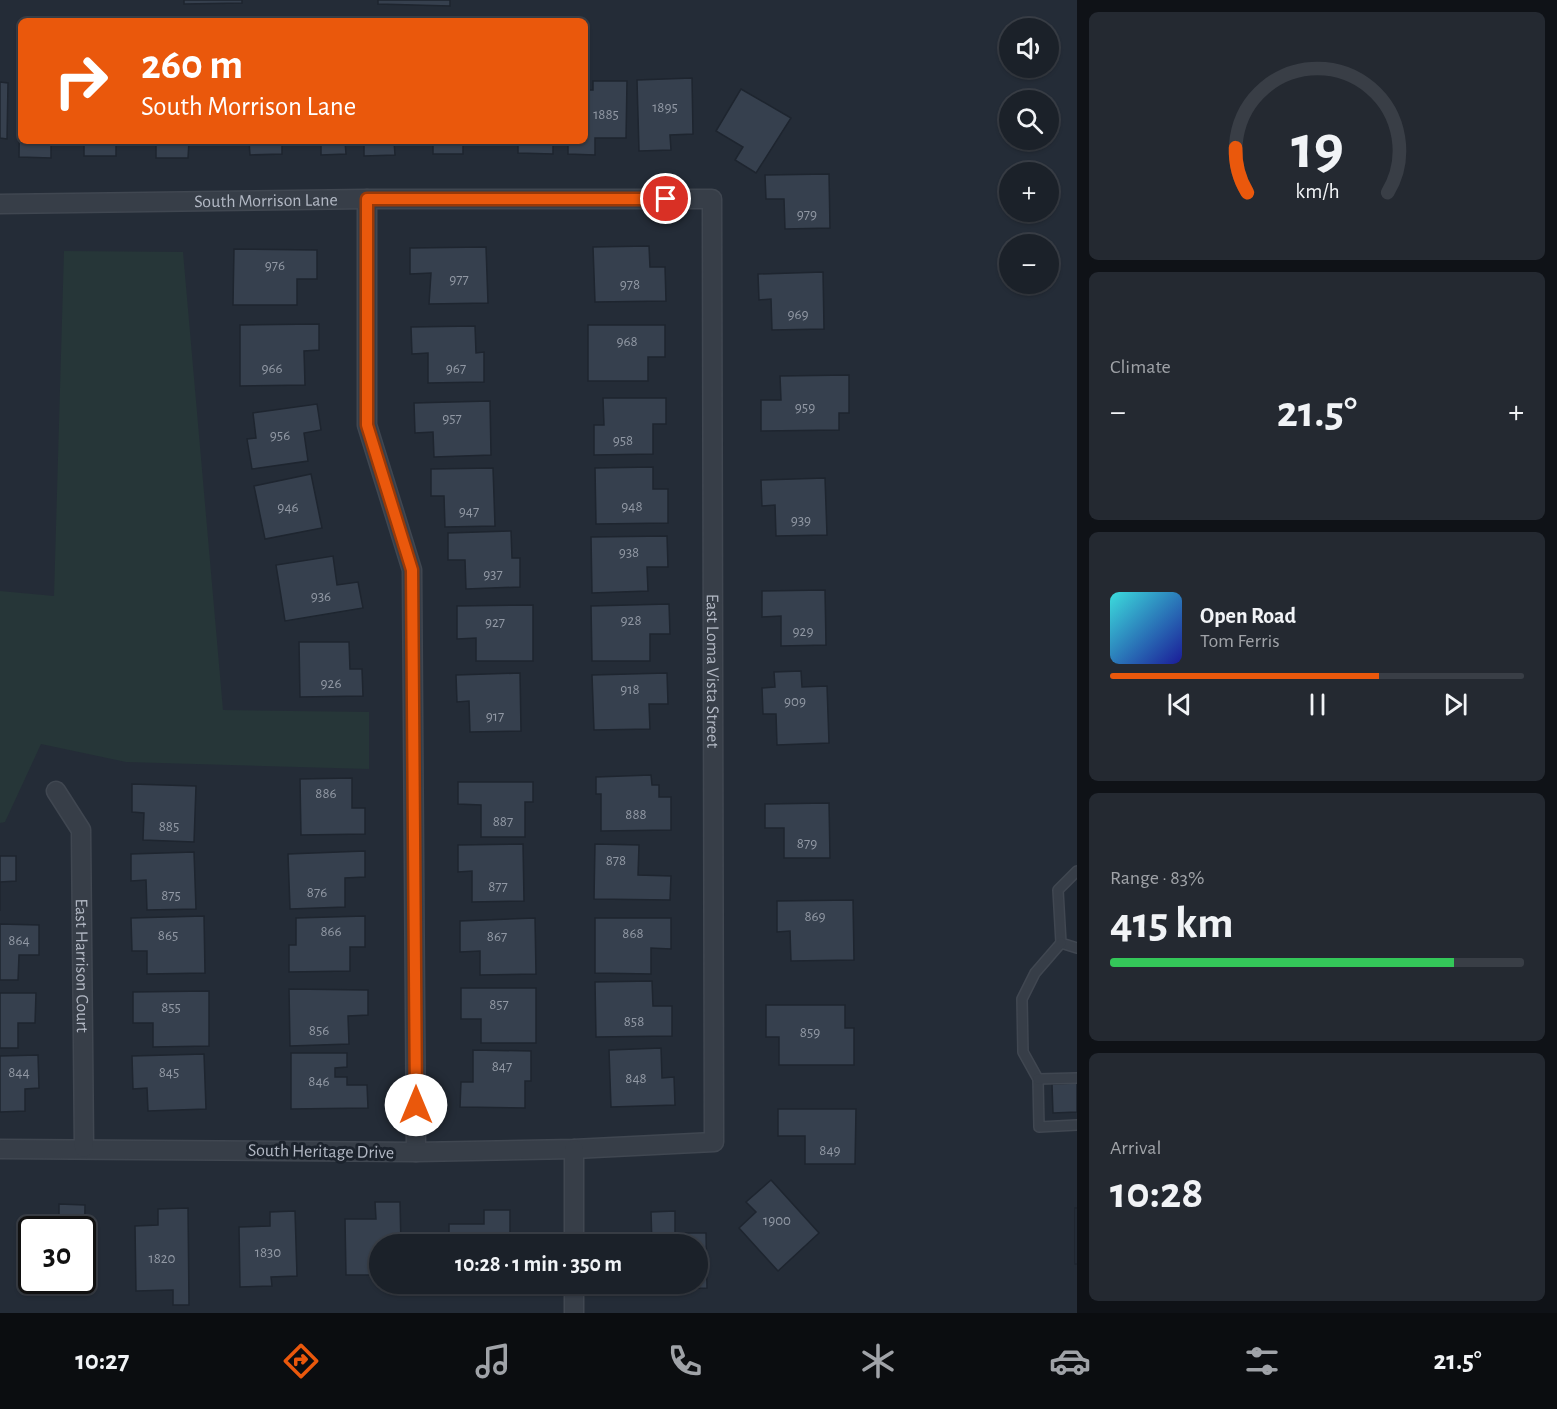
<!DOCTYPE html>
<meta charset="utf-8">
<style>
:root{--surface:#1b2129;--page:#242931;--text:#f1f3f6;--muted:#a0a3a8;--line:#393e46;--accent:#ea580c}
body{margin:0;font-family:"Alegreya Sans",sans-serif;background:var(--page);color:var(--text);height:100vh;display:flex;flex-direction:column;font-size:22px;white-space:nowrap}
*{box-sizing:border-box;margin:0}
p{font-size:20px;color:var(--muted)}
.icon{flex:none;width:33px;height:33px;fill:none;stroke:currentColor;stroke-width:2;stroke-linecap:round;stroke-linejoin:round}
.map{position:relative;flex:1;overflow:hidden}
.side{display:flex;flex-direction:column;gap:12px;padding:12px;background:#0f1217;width:480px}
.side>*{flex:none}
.banner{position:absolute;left:18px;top:18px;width:570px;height:126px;border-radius:9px;box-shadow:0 2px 4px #0004,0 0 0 2px var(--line);background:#ea580c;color:#fff;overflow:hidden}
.controls{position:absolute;left:999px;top:18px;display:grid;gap:12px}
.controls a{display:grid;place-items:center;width:60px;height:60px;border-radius:50%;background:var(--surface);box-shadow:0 2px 4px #0004,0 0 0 2px var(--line);font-size:30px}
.speed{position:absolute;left:18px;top:1216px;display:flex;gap:12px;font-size:30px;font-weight:700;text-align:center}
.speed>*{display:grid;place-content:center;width:78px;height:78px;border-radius:50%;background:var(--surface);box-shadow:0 2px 4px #0004,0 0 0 2px var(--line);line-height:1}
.speed .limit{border:3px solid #111;border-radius:9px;background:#fff;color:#111}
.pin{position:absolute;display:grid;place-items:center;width:51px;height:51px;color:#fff;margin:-26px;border:3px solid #fff;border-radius:50%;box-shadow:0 2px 6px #0007}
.me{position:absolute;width:66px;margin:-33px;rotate:0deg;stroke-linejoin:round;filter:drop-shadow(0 0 4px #0008)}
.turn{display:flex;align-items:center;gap:21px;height:126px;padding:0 24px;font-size:27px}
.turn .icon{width:78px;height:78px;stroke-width:2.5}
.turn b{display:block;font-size:42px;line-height:51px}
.big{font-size:45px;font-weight:600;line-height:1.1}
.side .tile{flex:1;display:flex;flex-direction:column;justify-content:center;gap:9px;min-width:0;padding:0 21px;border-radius:9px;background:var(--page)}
.side .dial{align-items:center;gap:0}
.dial svg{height:156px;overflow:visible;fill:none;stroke:var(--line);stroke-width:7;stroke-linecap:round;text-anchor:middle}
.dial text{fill:var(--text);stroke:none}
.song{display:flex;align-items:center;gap:18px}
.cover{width:72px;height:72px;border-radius:9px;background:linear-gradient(135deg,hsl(180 70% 55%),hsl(240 70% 35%))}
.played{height:6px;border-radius:3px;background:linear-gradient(90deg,var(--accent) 65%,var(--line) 65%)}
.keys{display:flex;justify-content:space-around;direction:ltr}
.heat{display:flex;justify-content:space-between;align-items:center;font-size:33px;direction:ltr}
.charge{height:9px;border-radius:4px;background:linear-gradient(90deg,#34c759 83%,var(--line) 0)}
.trip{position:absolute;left:369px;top:1234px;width:339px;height:60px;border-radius:30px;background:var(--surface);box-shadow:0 2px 4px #0004,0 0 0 2px var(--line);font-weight:600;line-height:60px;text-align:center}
.menu{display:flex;height:96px;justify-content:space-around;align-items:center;background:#0b0d10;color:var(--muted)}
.menu .icon{width:42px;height:42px}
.menu .current{color:var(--accent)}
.menu b{font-size:27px;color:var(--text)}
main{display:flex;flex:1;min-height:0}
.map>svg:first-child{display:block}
</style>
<main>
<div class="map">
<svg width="1077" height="1313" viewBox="0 0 1077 1313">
<rect width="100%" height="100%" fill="#242c37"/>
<polygon fill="#263638" points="64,251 183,252 223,710 369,712 369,769 126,762 41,744 5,822 0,823 0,591 54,596"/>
<g fill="#36404e" stroke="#1e252f" stroke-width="1.5" fill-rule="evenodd">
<polygon points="184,0 242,0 242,3 184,4"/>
<polygon points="378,0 450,0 450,6 378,4"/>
<polygon points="692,78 693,134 670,135 671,150 639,151 637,80"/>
<polygon points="20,81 21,141 51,141 51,158 19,157"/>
<polygon points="593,81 627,81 626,138 595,138 595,155 568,154 568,141 585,141 585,90 593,90"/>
<polygon points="0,82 8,83 7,139 0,138"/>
<polygon points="741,89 791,118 756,173 735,160 743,147 716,131"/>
<polygon points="84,141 138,141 138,142 116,142 116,156 84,156"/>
<polygon points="156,141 189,141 188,158 156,158"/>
<polygon points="227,141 282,141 282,154 250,155 249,141"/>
<polygon points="321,141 345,141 346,154 321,155"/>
<polygon points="364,141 394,141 395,155 364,156"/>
<rect x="433" y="141" width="30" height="13"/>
<polygon points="518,141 553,141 553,154 518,153"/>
<polygon points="829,174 830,228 785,229 784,199 766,199 765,175"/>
<polygon points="649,246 650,267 665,267 666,301 595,302 593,247"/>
<polygon points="486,247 488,303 429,304 431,273 410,274 410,248"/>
<polygon points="234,249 317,250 317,279 297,279 297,305 233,305"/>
<polygon points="823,272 824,329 772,330 771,299 759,300 758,274"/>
<polygon points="319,324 319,350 304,351 305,385 240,386 240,325"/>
<polygon points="588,325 665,325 665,357 648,357 648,381 588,381"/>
<polygon points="475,326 476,353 484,352 484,382 428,383 428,353 412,354 411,327"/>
<polygon points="849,375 849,413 839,413 839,430 761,431 761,400 781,400 780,376"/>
<polygon points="603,398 666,398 666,424 653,424 653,454 594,455 594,425 604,425"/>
<polygon points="490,401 491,455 434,457 433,432 415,433 414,403"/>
<polygon points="317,404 321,430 304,433 308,461 252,469 247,439 256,438 253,413"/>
<polygon points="653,467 653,489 668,489 668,523 596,524 595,468"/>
<polygon points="493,468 495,526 445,527 444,496 431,496 431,469"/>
<polygon points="311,474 322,528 265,539 254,486"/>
<polygon points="825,478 827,535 776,536 775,505 762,506 761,480"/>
<polygon points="511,531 512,558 520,558 520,587 466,589 465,560 448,560 448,533"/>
<polygon points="667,536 668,567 647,567 648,591 592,593 591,537"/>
<polygon points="333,556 337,585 358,582 363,608 285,621 276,565"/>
<polygon points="825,590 826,645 781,646 781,616 762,617 762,591"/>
<polygon points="669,604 670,634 650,634 650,661 592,661 591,606"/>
<polygon points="533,605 533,661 476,661 476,638 457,639 457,606"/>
<polygon points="299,642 349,642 350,669 362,669 363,696 300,697"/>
<polygon points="801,671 802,687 827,686 829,743 777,745 776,714 763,714 762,688 775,687 774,672"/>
<polygon points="520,673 521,731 470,732 469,701 457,702 456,675"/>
<polygon points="667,673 668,704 649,704 650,729 594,730 592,675"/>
<polygon points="651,775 652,785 659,785 659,797 671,797 671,830 601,831 601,794 596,794 596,777"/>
<polygon points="352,778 352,808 365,808 365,834 301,835 300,779"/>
<polygon points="458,782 533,782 533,802 525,802 525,837 481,837 481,805 458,804"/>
<polygon points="132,784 196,786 194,842 143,840 144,813 132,812"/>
<polygon points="829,803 830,858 784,858 784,828 765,828 765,804"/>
<polygon points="523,844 524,901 472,902 472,871 458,872 458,845"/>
<polygon points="595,844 639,845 638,875 671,876 670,900 594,899"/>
<polygon points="365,851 365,877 345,878 345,907 290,909 288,854"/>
<polygon points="194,852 196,909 147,910 146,880 131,881 131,854"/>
<polygon points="0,856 16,856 16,881 0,882 0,911"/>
<polygon points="853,900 854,960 791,961 790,931 777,932 777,901"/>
<polygon points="204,916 205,973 147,974 147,951 132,951 131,918"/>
<polygon points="365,916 365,947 350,947 350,971 289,972 289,945 296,945 296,918"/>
<polygon points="535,918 536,974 480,975 480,951 460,952 460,921"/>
<polygon points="595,918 671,918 671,949 651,948 651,974 595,973"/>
<polygon points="0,924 39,925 39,955 19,955 18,980 0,980"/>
<polygon points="652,981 653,1006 672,1006 672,1036 596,1037 595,982"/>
<polygon points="461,988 536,988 536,1043 481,1043 481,1019 461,1019"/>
<polygon points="289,989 368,990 368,1015 348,1016 349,1044 290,1046"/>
<polygon points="209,991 209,1046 153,1047 153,1023 133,1023 133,992"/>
<polygon points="0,993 36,993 35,1023 18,1023 18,1048 0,1048"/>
<polygon points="766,1005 845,1005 845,1028 854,1028 854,1065 779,1065 779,1037 766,1037"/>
<polygon points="661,1048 662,1078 674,1077 675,1105 611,1107 609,1050"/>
<polygon points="473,1050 531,1051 531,1081 525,1081 525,1108 460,1107 461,1082 473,1082"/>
<polygon points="291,1053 347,1053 347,1067 335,1068 335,1077 347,1077 347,1085 367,1085 368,1108 291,1109"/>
<polygon points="204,1054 206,1109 148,1111 147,1088 133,1089 132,1056"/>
<polygon points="38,1055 39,1088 25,1089 25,1111 0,1112 0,1056"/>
<polygon points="1077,1083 1077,1112 1053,1113 1052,1084"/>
<polygon points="778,1109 856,1109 855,1164 805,1164 805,1136 778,1136"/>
<polygon points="771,1180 819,1233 778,1271 739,1228 756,1212 746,1202"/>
<polygon points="375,1202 400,1202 401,1245 380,1245 380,1265 376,1265 376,1275 346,1275 345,1219 376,1219"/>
<path d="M59,1204L85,1205L84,1283L28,1282L29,1225H59ZM32,1230H82V1281H32Z"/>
<polygon points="188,1208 189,1305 173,1305 173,1290 136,1291 135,1226 158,1225 158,1209"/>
<rect x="1075" y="1208" width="2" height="56"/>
<polygon points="484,1210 510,1210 510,1245 449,1245 449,1224 484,1224"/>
<polygon points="295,1211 297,1276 271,1277 272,1286 240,1287 239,1227 270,1226 270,1212"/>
<polygon points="675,1211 675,1233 706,1233 707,1288 653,1289 652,1284 698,1284 698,1245 652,1245 651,1212"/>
<polygon points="450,1284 511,1284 511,1288 450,1289"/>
</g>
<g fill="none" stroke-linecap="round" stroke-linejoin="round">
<g stroke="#404751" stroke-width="12">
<g id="lane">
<polyline points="1077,871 1058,890 1061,943 1077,948"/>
<polyline points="1061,943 1035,973 1022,999 1023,1052 1038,1079 1039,1127 1077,1125"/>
<polyline points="1038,1079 1077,1078"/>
</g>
</g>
<g stroke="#404751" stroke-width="21">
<g id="street">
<polyline points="367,199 367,425 412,570 416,1152"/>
<path id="s1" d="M0,204L367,199H712L714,1142L574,1149L416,1152L0,1149"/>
<path id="s2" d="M56,791L81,830L84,1148"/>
<polyline points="574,1149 574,1245"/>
<polyline points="574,1284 574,1313"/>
</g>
</g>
<use href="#lane" stroke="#373e48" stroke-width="9"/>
<use href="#street" stroke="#373e48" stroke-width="18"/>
</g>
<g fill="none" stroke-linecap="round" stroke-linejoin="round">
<g stroke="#983908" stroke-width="15">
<polyline id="route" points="416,1105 412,570 367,425 367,199 666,199"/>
</g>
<use href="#route" stroke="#ea580c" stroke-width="10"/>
</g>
<g text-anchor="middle" stroke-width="6" stroke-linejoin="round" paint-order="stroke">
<g font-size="15" fill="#9198a4">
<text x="665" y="112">1895</text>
<text x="606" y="119">1885</text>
<text x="807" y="219">979</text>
<text x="275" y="270">976</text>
<text x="459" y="284">977</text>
<text x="630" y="289">978</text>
<text x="798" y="319">969</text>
<text x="627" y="346">968</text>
<text x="272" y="373">966</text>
<text x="456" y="373">967</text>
<text x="805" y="412">959</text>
<text x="452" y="423">957</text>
<text x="280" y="440">956</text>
<text x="623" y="445">958</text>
<text x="632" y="511">948</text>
<text x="288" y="512">946</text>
<text x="469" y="516">947</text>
<text x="801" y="525">939</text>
<text x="629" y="557">938</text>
<text x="493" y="579">937</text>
<text x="321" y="601">936</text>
<text x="631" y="625">928</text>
<text x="495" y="627">927</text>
<text x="803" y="636">929</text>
<text x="331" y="688">926</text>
<text x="630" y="694">918</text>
<text x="795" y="706">909</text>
<text x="495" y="721">917</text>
<text x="326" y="798">886</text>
<text x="636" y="819">888</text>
<text x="503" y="826">887</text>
<text x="169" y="831">885</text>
<text x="807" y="848">879</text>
<text x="616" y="865">878</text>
<text x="498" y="891">877</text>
<text x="317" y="897">876</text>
<text x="171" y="900">875</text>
<text x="815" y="921">869</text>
<text x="331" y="936">866</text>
<text x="633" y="938">868</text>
<text x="168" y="940">865</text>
<text x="497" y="941">867</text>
<text x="19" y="945">864</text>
<text x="499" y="1009">857</text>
<text x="171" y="1012">855</text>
<text x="634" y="1026">858</text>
<text x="319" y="1035">856</text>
<text x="810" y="1037">859</text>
<text x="502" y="1071">847</text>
<text x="19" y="1077">844</text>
<text x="169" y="1077">845</text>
<text x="636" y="1083">848</text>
<text x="319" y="1086">846</text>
<text x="830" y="1155">849</text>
<text x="777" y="1225">1900</text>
<text x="268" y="1257">1830</text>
<text x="162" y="1263">1820</text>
</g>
<g font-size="18" fill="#b2b8c4" stroke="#1c232d">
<text dy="6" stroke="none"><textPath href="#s1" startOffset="266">South Morrison Lane</textPath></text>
<text dy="6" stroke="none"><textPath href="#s1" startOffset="1184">East Loma Vista Street</textPath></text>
<text dy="6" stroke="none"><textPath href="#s2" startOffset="182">East Harrison Court</textPath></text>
<text transform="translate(321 1151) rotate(1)" y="6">South Heritage Drive</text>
</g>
</g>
</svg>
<div class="controls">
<a><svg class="icon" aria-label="sound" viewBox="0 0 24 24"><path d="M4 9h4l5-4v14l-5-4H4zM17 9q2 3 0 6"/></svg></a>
<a><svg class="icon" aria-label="search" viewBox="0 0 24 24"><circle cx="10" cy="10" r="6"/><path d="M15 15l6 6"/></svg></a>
<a>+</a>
<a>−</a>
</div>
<div class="speed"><div class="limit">30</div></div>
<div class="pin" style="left:666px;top:199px;background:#d93025"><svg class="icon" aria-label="arrive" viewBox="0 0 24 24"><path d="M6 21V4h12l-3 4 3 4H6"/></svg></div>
<svg class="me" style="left:416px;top:1105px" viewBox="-20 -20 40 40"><circle r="19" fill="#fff"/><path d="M0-13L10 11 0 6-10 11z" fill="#ea580c"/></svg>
<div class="trip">10:28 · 1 min · 350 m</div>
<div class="banner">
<div class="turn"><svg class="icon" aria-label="right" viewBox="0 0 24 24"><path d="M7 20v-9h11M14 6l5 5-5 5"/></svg><div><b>260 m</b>South Morrison Lane</div></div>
</div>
</div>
<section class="side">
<div class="tile dial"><svg viewBox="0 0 100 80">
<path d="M14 69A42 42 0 1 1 86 69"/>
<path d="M14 69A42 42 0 0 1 8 46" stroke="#ea580c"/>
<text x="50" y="56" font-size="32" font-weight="700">19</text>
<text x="50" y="72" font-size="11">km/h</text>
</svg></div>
<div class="tile"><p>Climate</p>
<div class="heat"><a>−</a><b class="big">21.5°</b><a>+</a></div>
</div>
<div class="tile">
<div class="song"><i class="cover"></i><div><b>Open Road</b><p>Tom Ferris</p></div></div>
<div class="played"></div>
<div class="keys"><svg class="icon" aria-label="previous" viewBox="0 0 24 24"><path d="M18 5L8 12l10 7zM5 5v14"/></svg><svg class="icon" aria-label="pause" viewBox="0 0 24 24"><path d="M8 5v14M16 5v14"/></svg><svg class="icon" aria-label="next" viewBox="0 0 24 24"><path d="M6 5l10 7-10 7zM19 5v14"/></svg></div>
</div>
<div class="tile"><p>Range · 83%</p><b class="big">415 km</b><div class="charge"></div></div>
<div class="tile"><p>Arrival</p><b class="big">10:28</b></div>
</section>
</main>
<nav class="menu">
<b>10:27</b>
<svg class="icon current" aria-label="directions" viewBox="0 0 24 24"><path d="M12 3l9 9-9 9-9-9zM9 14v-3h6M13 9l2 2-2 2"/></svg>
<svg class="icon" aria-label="music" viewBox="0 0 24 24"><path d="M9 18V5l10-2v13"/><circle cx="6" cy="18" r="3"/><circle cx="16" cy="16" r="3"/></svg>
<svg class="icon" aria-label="phone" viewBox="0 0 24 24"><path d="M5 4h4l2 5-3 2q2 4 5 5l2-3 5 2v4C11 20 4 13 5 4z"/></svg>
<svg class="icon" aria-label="climate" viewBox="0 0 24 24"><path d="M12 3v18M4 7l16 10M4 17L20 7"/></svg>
<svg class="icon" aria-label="car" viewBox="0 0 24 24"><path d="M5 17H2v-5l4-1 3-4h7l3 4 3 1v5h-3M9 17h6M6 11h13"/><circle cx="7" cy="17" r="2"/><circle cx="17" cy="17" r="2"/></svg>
<svg class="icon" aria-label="filters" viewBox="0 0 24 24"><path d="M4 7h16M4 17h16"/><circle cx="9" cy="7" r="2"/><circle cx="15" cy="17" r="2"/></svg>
<b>21.5°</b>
</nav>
